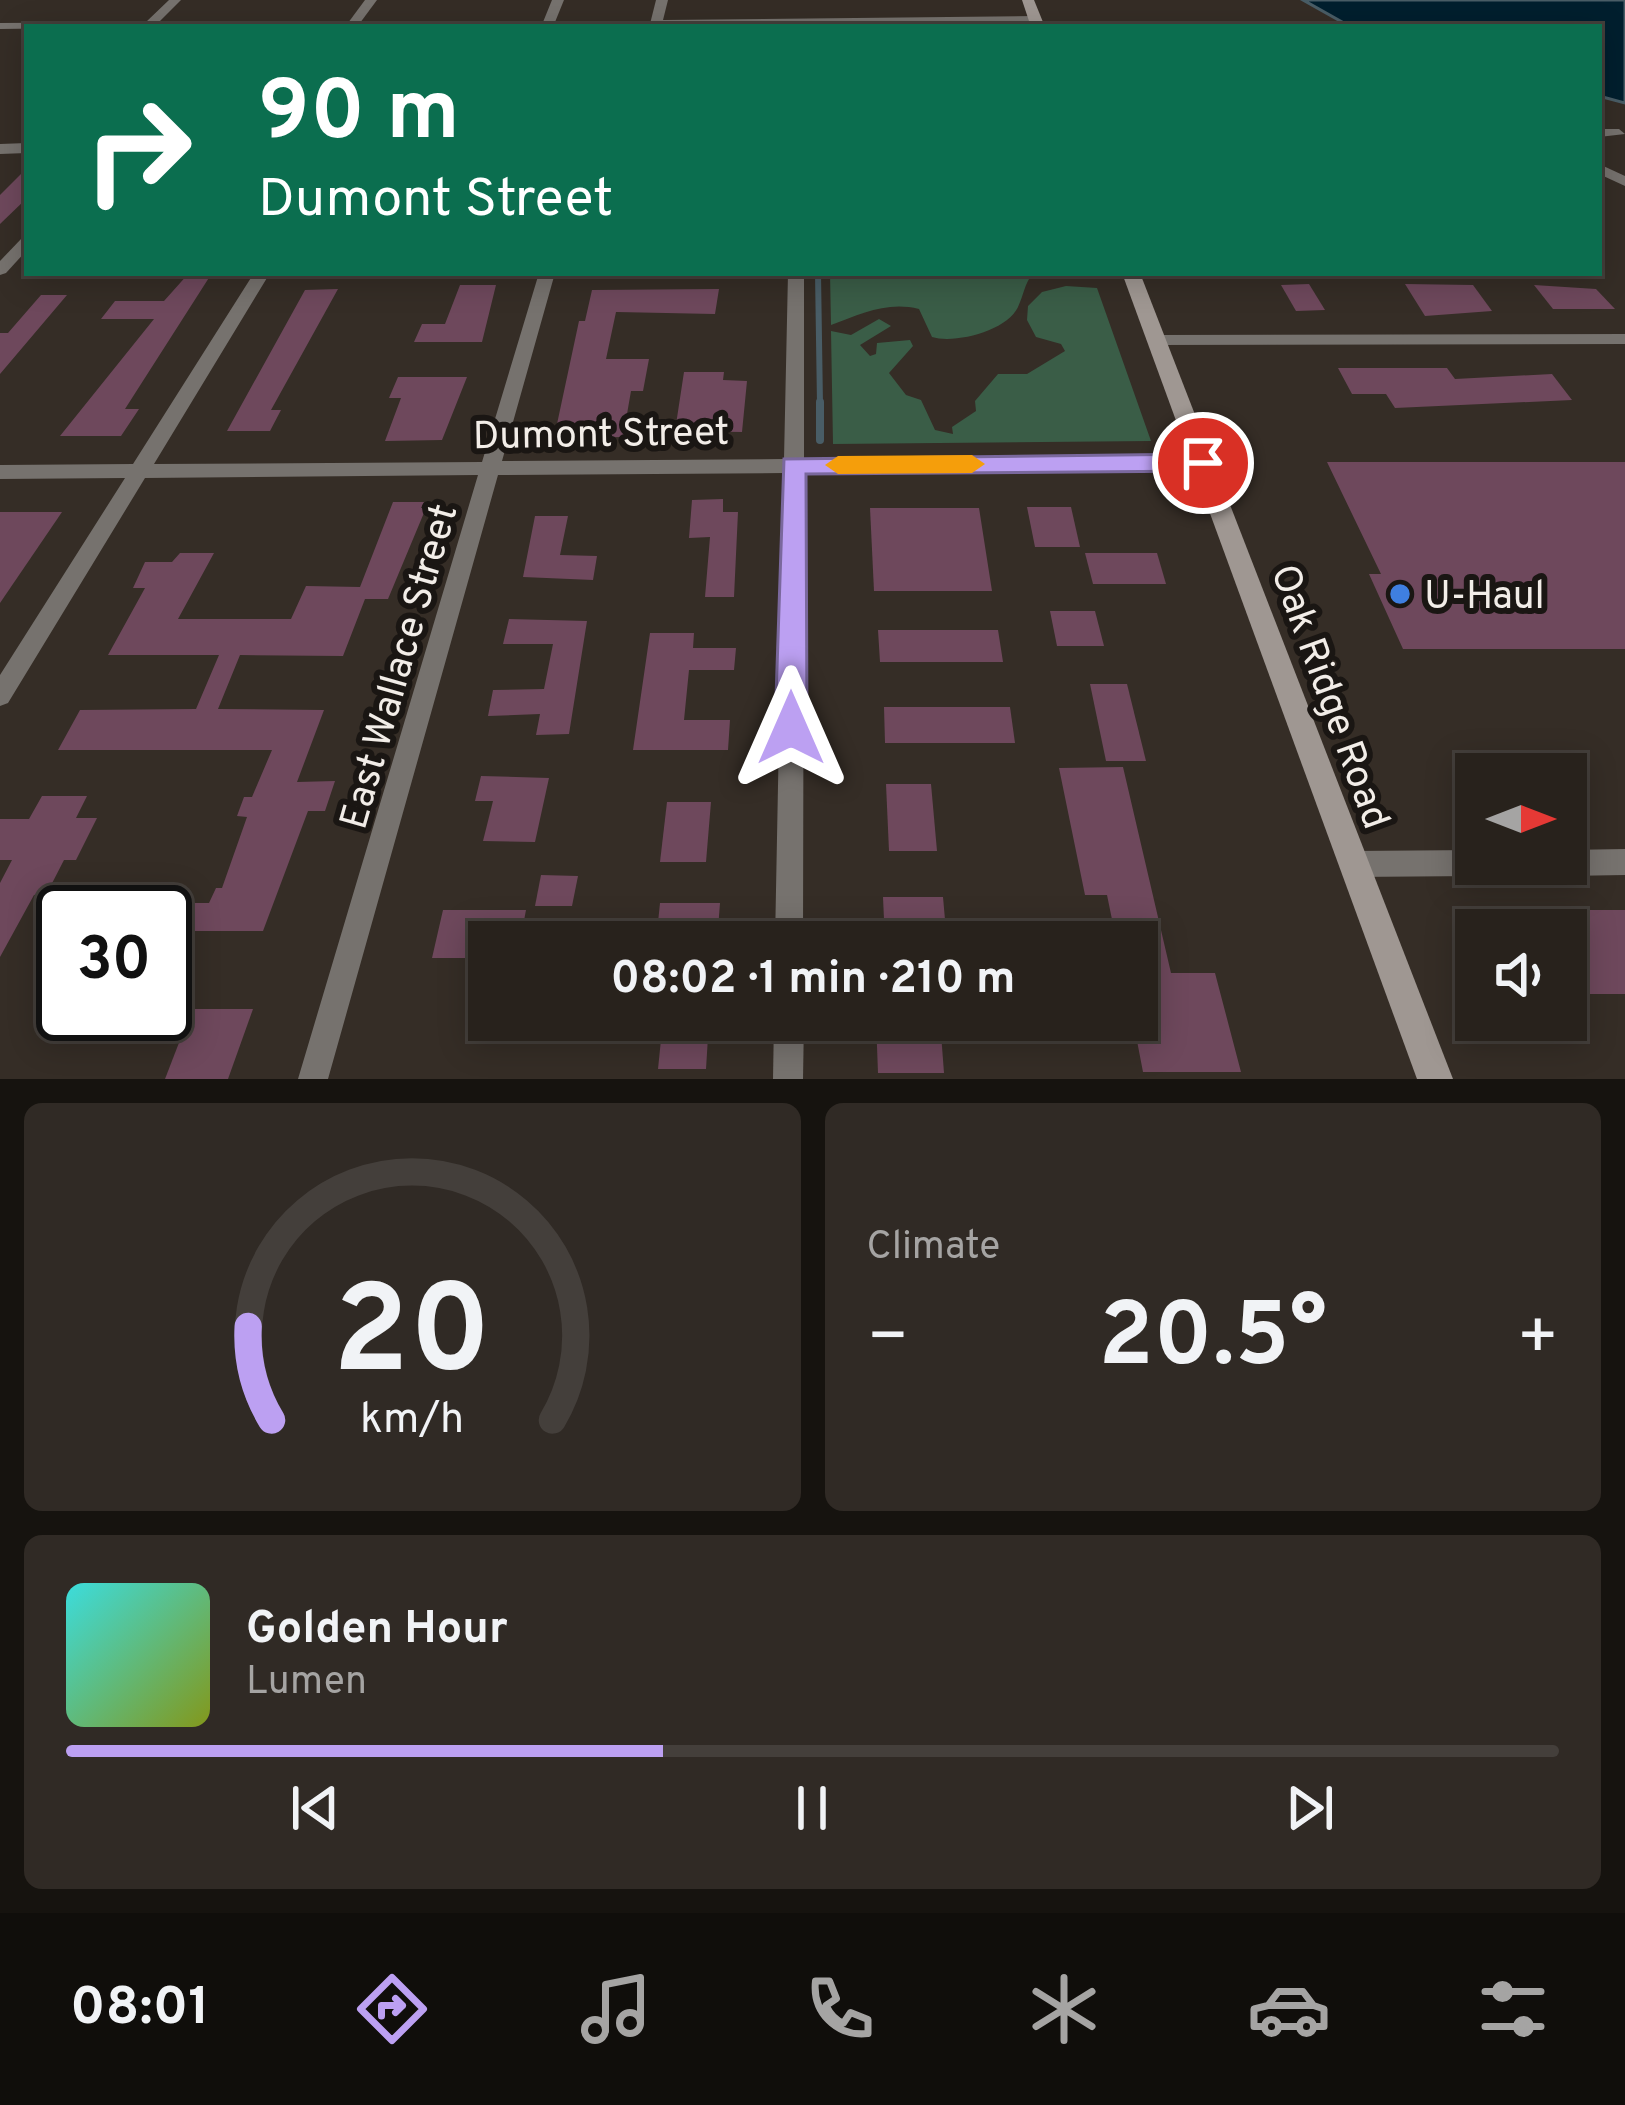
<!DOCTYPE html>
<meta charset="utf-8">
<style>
:root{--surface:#28221c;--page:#302a25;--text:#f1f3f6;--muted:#a5a4a3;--line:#443f3b;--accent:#bca0f2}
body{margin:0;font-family:Overpass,sans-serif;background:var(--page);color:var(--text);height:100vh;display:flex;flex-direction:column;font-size:45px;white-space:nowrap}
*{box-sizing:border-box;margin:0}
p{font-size:39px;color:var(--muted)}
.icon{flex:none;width:66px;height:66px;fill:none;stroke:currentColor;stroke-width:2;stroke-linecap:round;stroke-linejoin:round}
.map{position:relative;height:1079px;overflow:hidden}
.sheet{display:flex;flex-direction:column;gap:24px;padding:24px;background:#16130f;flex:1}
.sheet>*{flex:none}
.top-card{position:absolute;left:24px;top:24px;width:1578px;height:252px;border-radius:0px;box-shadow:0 6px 30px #0003,0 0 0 3px var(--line);background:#0b6e4f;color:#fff;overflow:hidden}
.needle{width:78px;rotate:90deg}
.tools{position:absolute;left:1455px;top:753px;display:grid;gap:24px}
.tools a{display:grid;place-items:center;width:132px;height:132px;border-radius:0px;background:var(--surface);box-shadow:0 6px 30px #0003,0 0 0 3px var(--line);font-size:60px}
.speed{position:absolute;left:36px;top:885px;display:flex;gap:24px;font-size:60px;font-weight:700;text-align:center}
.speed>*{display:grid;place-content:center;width:156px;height:156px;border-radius:50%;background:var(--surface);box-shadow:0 6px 30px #0003,0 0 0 3px var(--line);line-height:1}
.speed .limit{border:6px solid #111;border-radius:18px;background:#fff;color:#111}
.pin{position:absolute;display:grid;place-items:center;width:102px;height:102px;color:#fff;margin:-51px;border:6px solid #fff;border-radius:50%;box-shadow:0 3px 12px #0007}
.me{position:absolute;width:132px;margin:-66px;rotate:0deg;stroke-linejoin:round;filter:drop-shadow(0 0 9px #0008)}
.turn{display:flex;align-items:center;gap:42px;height:252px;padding:0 36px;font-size:54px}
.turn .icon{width:156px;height:156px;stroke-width:2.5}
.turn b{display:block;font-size:84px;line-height:102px}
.big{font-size:90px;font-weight:700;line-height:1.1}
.sheet .tile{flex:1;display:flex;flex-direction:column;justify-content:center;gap:18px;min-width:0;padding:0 42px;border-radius:18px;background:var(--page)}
.sheet .dial{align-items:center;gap:0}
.dial svg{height:312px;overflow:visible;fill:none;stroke:var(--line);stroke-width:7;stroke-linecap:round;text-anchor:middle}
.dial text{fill:var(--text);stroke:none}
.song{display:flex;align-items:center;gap:36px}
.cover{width:144px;height:144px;border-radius:18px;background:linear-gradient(135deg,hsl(180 70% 55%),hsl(70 70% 35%))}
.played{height:12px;border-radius:6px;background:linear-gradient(90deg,var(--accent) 40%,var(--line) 40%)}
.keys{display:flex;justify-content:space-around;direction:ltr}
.heat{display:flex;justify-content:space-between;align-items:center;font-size:66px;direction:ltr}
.sheet .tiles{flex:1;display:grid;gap:24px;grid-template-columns:1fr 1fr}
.tile:last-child{grid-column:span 2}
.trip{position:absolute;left:468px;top:921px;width:690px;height:120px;border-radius:0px;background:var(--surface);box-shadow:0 6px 30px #0003,0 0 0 3px var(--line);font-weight:700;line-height:120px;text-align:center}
.tabs{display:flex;height:192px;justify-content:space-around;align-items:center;background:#100e0b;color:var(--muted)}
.tabs .icon{width:84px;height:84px}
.tabs .on{color:var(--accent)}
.tabs b{font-size:54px;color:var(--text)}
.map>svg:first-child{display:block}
</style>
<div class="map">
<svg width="1625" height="1079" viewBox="0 0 1625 1079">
<rect width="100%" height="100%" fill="#352d26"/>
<g fill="#3a5d47">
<path d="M830,273H1033C1024,285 1024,294 1018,307C1007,331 955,344 932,337L919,309C887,301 861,314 831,325Z"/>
<polygon points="1066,286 1097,288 1151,441 833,444 831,331 851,335 879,319 891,326 860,345 870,356 876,354 877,343 910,340 913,346 889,373 906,395 921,400 935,430 953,434 952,427 976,411 975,401 998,374 1027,374 1065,351 1061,344 1036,337 1027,320 1028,306 1042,292"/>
</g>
<polygon fill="#001f2e" stroke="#495d66" stroke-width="3" points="1303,0 1625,0 1625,103 1599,96 1599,27 1351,27"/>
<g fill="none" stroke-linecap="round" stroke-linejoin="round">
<polyline stroke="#495d66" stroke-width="6" points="818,273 820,405"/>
<polyline stroke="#495d66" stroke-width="8" points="820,402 820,440"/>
</g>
<g fill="#6e485c">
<polygon points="27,168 27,198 0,224 0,195"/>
<polygon points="189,273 212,273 125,409 139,409 121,436 60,436 154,319 101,319 115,301 164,301"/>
<polygon points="1309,284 1325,310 1296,311 1281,285"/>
<polygon points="1405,284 1473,285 1492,311 1425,316"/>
<polygon points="460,285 496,285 482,342 414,342 422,324 445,324"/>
<polygon points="1534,285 1596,289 1615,309 1553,309"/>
<polygon points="338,289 271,410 281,410 270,431 227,431 305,290"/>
<polygon points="719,289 715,314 616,312 606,359 649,359 643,391 631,391 623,437 554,438 579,321 585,321 592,290"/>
<polygon points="41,295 67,295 0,374 0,333 8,333"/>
<polygon points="1338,368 1447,368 1455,379 1552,374 1572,400 1395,408 1386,394 1352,394"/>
<polygon points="684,372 724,372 723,380 747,381 742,432 675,431"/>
<polygon points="398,377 467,377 442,440 385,441 401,398 389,398"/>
<polygon points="1327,462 1625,462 1625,649 1403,649 1369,574 1381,574"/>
<polygon points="723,499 723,512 738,512 734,597 705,597 710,537 689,538 692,500"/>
<polygon points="393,502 424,502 421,508 426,508 388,599 365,599 343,656 240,655 218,709 324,710 297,782 335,781 325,811 308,811 263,931 165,931 165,903 209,903 216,888 222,888 247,817 237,816 244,797 252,797 272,750 58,750 80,710 196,709 219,655 108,655 145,588 133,588 145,562 172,562 180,553 214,553 178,619 291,619 306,586 360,587"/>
<polygon points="1027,507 1071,507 1080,547 1035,547"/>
<polygon points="870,508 979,508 992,591 874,591"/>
<polygon points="0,512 62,512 0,603"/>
<polygon points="535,516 568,516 560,555 597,556 593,580 523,577"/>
<polygon points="1085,553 1157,553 1166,584 1093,584"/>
<polygon points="1050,611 1095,611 1104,646 1057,646"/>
<polygon points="509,619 587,621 569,734 536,735 540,714 488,716 493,690 544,689 553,644 503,644"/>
<polygon points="878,630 998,630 1003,662 880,662"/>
<polygon points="650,633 694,633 693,648 736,648 734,670 689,670 684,720 730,720 728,750 633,750"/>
<polygon points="1090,684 1127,684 1146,761 1106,761"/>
<polygon points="884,707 1010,707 1015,743 885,743"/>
<polygon points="1123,767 1171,973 1215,973 1241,1072 1143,1072 1133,1020 1137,939 1116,939 1107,895 1085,895 1059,768"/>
<polygon points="481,776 549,778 535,842 483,841 493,801 475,801"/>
<polygon points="886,784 931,784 937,851 889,851"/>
<polygon points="42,796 87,796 76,818 97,818 76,860 64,860 46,895 34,895 0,957 0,883 12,860 0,860 0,819 29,819"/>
<polygon points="667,802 711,802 706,862 660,862"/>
<polygon points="541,875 578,876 572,906 535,906"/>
<polygon points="883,897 943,897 947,942 885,942"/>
<polygon points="660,903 720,903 717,942 656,942"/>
<polygon points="443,910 526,910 520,942 489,942 489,958 432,958"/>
<polygon points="1544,910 1625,910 1625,994 1584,994 1566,956 1566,930 1553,930"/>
<polygon points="192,1009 253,1009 228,1079 165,1079"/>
<polygon points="663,1020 709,1020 706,1069 658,1069"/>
<polygon points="876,1020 940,1020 944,1073 878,1073"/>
</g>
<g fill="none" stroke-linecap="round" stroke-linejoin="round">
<g fill="#76726e" fill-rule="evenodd">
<polygon points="169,0 181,0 154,27 0,29 0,23 146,22"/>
<polygon points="365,0 377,0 357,27 345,27"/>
<polygon points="552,0 564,0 553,27 541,27"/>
<polygon points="656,0 668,0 663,20 1035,16 1041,19 1035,22 654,27 650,24"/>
<polygon points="1599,129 1619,129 1625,134 1599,137"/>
<polygon points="1599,164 1625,176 1625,186 1599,174"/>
<polygon points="27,236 27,250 6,273 0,275 0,261 22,238"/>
<polygon points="254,273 270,273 154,464 482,462 539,273 555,273 502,461 784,459 788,273 804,273 804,459 1203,456 1213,463 1203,470 804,473 803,942 775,942 784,473 498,475 328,1079 298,1079 478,475 145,478 8,703 0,706 0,675 125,478 0,479 0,465 133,464"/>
<polygon points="1625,334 1625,344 1156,345 1147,340 1156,335"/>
<polygon points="1625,849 1625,875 1566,876 1556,872 1553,864 1566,864 1566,850"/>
<polygon points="1476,850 1476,864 1489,864 1486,872 1476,876 1353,877 1343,873 1340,864 1343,855 1353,851"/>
<polygon points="774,1020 804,1020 803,1079 773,1079"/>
</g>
<polygon fill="#76726e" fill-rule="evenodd" points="27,143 27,153 0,154 0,144"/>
<g fill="#9f9792" fill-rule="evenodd">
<polygon points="1022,0 1034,0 1045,27 1031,27"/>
<polygon points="1122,273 1140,273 1453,1079 1417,1079"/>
</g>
</g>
<polygon fill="#bca0f2" stroke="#7a689d" stroke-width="3" points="1203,454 1216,463 1203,471 806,474 807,728 802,737 780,737 775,728 784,459"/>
<polygon fill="#f59e0b" points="972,455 985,464 972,473 838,474 825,465 838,456"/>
<circle fill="#3f7fe0" stroke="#1a1613" stroke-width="4.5" cx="1400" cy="594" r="12"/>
<g text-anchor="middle" stroke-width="12" stroke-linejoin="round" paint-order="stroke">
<g font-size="39" fill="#f2ede8" stroke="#1a1613">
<text transform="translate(601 432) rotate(-1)" y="14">Dumont Street</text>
<text transform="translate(397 666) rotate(-74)" y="14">East Wallace Street</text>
<text transform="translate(1332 696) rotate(70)" y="14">Oak Ridge Road</text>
</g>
<g font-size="39" fill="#f2ede8" stroke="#1a1613" text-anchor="start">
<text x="1424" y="608">U-Haul</text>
</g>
</g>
</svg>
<div class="tools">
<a><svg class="needle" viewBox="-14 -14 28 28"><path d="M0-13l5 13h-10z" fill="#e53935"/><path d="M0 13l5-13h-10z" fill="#a5a4a3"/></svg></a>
<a><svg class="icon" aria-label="sound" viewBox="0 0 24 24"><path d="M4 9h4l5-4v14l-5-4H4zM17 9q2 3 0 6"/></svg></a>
</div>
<div class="speed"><div class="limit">30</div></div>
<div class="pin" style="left:1203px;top:463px;background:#d93025"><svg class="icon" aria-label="arrive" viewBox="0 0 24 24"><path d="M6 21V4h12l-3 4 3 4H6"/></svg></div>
<svg class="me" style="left:791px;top:728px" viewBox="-20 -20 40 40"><path d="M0-17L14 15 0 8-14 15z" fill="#bca0f2" stroke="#fff" stroke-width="4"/></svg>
<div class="trip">08:02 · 1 min · 210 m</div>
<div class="top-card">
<div class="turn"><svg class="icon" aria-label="right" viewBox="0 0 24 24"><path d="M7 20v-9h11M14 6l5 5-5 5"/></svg><div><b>90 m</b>Dumont Street</div></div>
</div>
</div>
<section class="sheet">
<div class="tiles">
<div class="tile dial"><svg viewBox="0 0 100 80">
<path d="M14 69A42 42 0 1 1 86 69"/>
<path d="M14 69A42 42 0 0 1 8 45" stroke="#bca0f2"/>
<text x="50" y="56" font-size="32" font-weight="700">20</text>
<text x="50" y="72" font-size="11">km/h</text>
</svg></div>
<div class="tile"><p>Climate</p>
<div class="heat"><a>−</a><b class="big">20.5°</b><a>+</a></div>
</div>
<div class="tile">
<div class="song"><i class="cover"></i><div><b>Golden Hour</b><p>Lumen</p></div></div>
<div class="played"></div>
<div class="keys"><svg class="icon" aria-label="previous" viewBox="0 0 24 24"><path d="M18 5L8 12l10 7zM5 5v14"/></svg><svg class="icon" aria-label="pause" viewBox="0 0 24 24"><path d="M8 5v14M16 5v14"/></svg><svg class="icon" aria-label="next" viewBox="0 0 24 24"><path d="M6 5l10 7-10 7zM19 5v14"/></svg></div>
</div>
</div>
</section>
<nav class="tabs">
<b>08:01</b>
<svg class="icon on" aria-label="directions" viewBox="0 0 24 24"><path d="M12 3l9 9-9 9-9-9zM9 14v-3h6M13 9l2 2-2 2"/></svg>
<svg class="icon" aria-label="music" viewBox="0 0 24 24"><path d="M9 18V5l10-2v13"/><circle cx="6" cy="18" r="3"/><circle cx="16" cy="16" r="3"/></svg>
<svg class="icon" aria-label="phone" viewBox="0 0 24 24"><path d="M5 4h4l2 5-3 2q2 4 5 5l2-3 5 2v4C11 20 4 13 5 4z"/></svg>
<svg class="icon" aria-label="climate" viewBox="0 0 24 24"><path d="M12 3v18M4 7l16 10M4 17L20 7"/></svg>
<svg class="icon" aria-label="car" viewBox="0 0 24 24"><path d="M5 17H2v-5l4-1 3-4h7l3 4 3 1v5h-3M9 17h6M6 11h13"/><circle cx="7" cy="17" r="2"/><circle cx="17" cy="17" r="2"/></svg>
<svg class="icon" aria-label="filters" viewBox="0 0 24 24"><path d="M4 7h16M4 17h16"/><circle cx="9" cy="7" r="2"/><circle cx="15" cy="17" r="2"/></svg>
</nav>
